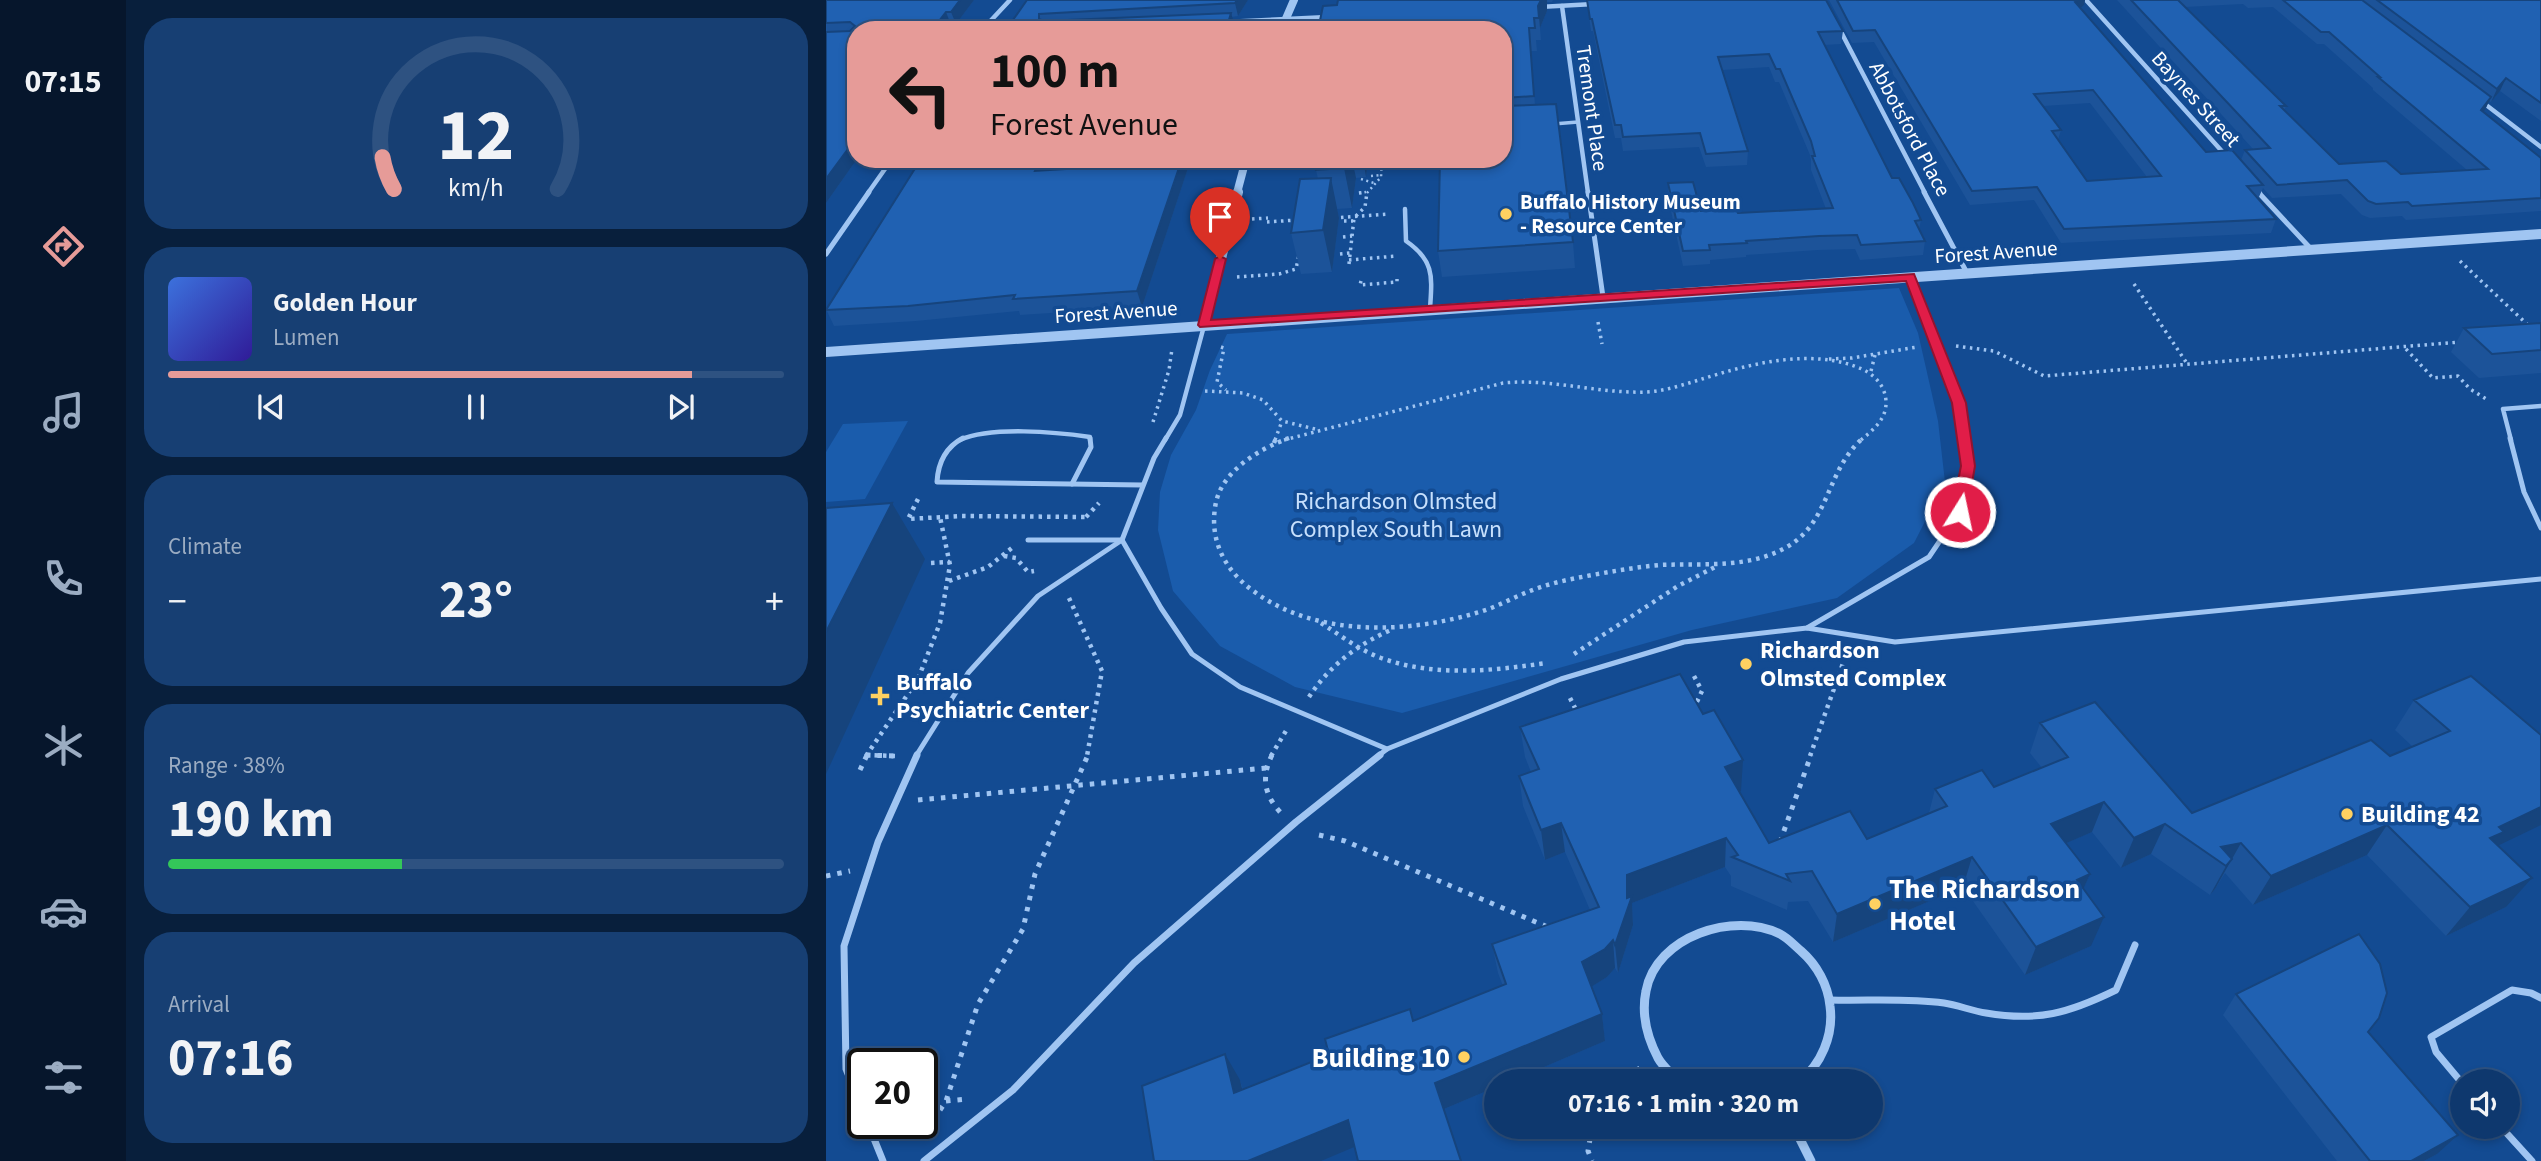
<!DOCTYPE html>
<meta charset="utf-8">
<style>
:root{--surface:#0e386e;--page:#173f73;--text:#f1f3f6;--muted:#9bacc2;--line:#2e5281;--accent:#e69b98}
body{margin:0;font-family:"Source Sans 3",sans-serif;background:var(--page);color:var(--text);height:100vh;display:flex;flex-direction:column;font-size:26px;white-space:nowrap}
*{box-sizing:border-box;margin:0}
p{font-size:23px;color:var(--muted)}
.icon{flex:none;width:38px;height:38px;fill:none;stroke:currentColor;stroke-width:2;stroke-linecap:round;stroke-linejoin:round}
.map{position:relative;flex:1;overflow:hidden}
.side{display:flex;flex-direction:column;gap:18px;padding:18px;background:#081f3c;width:700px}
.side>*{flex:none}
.hud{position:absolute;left:21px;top:21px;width:665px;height:147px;border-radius:28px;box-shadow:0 4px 10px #0003,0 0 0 2px var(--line);background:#e69b98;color:#111;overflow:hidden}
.controls{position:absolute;left:1624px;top:1069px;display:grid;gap:14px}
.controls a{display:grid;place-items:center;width:70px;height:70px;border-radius:50%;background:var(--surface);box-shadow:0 4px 10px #0003,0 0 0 2px var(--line);font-size:35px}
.speed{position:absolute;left:21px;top:1048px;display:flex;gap:14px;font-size:35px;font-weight:700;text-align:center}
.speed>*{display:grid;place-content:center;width:91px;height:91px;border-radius:50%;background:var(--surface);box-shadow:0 4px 10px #0003,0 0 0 2px var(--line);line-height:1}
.speed .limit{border:4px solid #111;border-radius:10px;background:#fff;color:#111}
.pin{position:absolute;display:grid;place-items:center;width:60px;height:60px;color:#fff;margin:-72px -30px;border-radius:50% 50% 50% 0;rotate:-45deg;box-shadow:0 0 7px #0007}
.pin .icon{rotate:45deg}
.me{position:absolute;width:77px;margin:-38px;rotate:10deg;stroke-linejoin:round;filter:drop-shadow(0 0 5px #0008)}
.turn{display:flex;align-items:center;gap:24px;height:147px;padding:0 28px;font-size:32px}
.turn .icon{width:91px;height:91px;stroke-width:2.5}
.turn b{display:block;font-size:49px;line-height:60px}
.big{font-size:52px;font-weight:700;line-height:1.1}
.side .tile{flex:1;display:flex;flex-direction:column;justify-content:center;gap:10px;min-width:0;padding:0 24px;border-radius:28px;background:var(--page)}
.side .dial{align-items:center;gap:0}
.dial svg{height:182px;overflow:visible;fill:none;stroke:var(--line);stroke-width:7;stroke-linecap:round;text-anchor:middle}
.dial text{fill:var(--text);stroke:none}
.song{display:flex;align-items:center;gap:21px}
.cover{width:84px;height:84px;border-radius:10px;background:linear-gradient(135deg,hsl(220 70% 55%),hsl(250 70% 35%))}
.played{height:7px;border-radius:4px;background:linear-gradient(90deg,var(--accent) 85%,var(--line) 85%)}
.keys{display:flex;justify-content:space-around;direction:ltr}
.heat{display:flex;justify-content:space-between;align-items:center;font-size:38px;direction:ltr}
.charge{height:10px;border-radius:5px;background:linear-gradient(90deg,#34c759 38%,var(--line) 0)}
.trip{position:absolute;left:658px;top:1069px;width:399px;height:70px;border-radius:35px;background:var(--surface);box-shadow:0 4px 10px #0003,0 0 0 2px var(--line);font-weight:700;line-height:70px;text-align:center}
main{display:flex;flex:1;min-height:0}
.dock{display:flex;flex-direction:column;width:126px;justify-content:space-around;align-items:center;background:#06162c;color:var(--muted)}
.dock .icon{width:49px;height:49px}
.dock .active{color:var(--accent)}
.dock b{font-size:32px;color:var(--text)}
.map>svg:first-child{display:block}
</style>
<main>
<nav class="dock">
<b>07:15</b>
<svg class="icon active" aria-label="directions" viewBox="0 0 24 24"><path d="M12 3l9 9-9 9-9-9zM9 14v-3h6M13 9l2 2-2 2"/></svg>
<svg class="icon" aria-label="music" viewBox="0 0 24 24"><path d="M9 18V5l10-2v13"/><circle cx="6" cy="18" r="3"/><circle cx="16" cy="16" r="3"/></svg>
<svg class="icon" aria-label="phone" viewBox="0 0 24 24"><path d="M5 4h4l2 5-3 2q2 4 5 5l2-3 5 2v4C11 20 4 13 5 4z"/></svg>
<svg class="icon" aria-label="climate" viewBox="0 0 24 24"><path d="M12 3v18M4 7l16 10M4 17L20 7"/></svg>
<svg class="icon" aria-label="car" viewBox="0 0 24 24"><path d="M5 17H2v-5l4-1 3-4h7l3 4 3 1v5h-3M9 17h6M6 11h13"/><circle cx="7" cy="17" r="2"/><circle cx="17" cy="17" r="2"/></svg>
<svg class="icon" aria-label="filters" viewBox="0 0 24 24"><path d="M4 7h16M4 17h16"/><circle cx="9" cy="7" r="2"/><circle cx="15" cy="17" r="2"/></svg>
</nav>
<section class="side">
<div class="tile dial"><svg viewBox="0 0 100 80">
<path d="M14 69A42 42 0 1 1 86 69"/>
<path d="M14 69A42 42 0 0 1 9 55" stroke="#e69b98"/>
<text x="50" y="56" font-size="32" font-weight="700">12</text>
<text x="50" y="72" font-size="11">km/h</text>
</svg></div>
<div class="tile">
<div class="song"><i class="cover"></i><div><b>Golden Hour</b><p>Lumen</p></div></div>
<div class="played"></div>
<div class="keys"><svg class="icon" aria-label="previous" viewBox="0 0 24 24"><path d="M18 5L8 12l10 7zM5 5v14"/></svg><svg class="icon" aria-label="pause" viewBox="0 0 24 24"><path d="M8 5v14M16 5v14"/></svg><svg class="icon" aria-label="next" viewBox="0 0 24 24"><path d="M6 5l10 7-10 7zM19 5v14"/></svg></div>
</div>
<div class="tile"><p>Climate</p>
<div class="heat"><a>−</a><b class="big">23°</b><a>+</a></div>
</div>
<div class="tile"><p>Range · 38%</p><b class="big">190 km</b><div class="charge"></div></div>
<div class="tile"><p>Arrival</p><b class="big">07:16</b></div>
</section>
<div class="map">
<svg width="1715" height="1161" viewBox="0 0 1715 1161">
<rect width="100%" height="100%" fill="#134b92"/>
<g fill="#1a5cac">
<polygon points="1073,288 1092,333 1112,421 1119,482 1088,543 1011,598 866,630 576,713 469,687 394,646 347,591 332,530 334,492 345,455 370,410 384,370 401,334"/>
<polygon points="82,421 39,499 0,502 0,452 17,424"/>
</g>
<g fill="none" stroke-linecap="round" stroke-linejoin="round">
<g stroke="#a0c5f2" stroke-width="2.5" stroke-dasharray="2 3.5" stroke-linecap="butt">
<polyline points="545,176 555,175"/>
<polyline points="535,179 548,183"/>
<polyline points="533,193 540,192"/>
<polyline points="541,193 555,177 556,159"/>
</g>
<g stroke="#a0c5f2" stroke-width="3.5" stroke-dasharray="2.5 4.5" stroke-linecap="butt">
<polyline points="533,193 540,192"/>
<polyline points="508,218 562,214"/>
<polyline points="426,219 442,218"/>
<polyline points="518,221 527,221"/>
<polyline points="441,222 471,220"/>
<polyline points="517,237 526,236"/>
<polyline points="514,254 524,253"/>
<polyline points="523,260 571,256"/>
<polyline points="1634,261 1704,327"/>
<polyline points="523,264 528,218 539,207 541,192"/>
<polyline points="411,277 453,274 470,269 473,255"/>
<polyline points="535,281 534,285 571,282 571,279"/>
<polyline points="1308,284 1362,365"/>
<polyline points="772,322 776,344"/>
<polyline points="1130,346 1168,351 1218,376 1634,342"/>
<polyline points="395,347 398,348 391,382 400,390"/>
<polyline points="1580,349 1607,378 1632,376 1644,389 1662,400"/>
<polyline points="1003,359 1026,358 1091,347"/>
<polyline points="1045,371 1049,355"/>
<polyline points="379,391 417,393 437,400 456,421 489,429"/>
<polyline points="327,422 343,370 346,349"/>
<polyline points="449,440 456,421"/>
<path d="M458,440L677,383C725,378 772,394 821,392C839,391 856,385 873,380C923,364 985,347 1036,369C1049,375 1059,386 1060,401C1061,419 1047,430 1035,440"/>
</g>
<g stroke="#a0c5f2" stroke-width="4.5" stroke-dasharray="3.5 5" stroke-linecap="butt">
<path d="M463,438C433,449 393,472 389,508C384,541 399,570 426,590C488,637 579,634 650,613C669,608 686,598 704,591C724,583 745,579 766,575C789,571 811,567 834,565C876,563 921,569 959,548C1005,523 999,471 1037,438"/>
<polyline points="448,443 450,438"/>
<polyline points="92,499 82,519 135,516 260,517"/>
<polyline points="260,517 273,503"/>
<polyline points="178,556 190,558 202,572 208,571"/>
<polyline points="105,563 124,562"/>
<polyline points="123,581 162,567 187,547"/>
<polyline points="243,598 276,671 261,756"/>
<path d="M495,623C514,635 533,650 555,658C608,677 665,671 720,663"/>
<polyline points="748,654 852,586 889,567"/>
<polyline points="868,676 876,691 869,706"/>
<polyline points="92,679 119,679"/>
<path d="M483,697C504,665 532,644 567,629"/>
<polyline points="744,698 749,708"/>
<polyline points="40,755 69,756"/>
<polyline points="40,756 92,679 114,623 124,565 114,517"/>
<polyline points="445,756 461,729"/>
<polyline points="984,756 1021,652"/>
</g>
<g stroke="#a0c5f2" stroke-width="5" stroke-dasharray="4.5 7" stroke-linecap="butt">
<polyline points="40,755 69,756"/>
<path d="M446,755C435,777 438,795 455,813"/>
<polyline points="34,770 41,755"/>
<polyline points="92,800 440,768"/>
<polyline points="493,835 519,841 724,928"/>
<polyline points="954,842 985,755"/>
<polyline points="0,876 24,871"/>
<polyline points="790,1082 814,1068"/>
<polyline points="120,1101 142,1099"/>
<polyline points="114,1110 120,1101 152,1004 197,929 209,874 262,755"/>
<polyline points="766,1127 762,1151 766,1161"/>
</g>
<polyline stroke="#a0c5f2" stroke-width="3.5" points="727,124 752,122"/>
<g stroke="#a0c5f2" stroke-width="4.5">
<path d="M579,209L580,241C609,261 606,277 604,309"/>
<polyline points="1084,277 1133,403 1138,440"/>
<path d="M134,440C165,426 230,432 264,437V440"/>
<polyline points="339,440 354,415 378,326"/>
<polyline points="1685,440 1677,409 1715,406"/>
</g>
<g stroke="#a0c5f2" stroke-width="5">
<path d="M137,438C120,447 112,463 111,482L316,485"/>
<polyline points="340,438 328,458 296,540 335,608 366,654 414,687 561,749"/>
<polyline points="1684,438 1698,492 1715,528"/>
<polyline points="246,484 265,447 264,438"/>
<polyline points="202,540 296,540"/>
<polyline points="981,628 1069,642 1715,579"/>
<polyline points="90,756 142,673 212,596 296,540"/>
<polyline points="552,756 561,749 735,679 858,642 981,628 1103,557 1134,511 1142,466 1138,438"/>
</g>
<g stroke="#a0c5f2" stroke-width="7">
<path d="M1004,1000C1041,1001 1081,998 1118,1003C1132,1005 1146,1011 1160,1013C1212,1022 1243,1013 1290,990L1309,945"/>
<polyline points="1636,1083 1610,1052 1605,1037 1686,990 1705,993 1715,998"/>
<polyline points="37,1111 20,1069 18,946 52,842 91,755"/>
<polyline points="42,1124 57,1161"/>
<polyline points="1675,1127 1706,1161"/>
<polyline points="98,1161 187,1090 308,963 470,822 554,755"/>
</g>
<g stroke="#a0c5f2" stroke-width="4.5">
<polyline points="1260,0 1402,158"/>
<polyline points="736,6 762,193"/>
<polyline points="713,7 768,4"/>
<polyline points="398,22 502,17"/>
<polyline points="1013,28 1099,193"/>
<polyline points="156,30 184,0"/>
<polyline points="1655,101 1715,147"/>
<polyline points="1429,188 1434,193"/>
<polyline points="42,193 66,159"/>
</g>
<g stroke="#a0c5f2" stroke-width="5">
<polyline points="762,192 777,297"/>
<polyline points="1098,192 1141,273"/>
<polyline points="1432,192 1486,250"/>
<polyline points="0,254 43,192"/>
</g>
<g stroke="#a0c5f2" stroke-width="9">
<path d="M853,1082C846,1074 837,1067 832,1058C821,1037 815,1015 820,991C830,936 908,911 954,934C962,938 969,946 975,951C991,965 1002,985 1004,1006C1008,1035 995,1065 973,1082"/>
<polyline points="968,1127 985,1161"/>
</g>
<g stroke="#a0c5f2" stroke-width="8">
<polyline points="455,30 468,0"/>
<polyline points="411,193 420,159"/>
</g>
<g stroke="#a0c5f2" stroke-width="10">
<polyline points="378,325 412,192"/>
<polyline points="0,352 1715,234"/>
</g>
</g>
<g fill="#1c5399" fill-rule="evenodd">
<polygon points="0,0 148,0 130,24 30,30 31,159 0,203"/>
<polygon points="201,0 422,0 412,16 406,17 409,26 408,30 180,30"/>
<polygon points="512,0 727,0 726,2 721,2 721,11 714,28 715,40 710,40 711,51 705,51 709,105 747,242 749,268 616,277 612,251 677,159 677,30 492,30 511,5"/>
<polygon points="761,0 1017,31 1015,44 998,45 1066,178 1095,220 1093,230 1099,241 1097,255 1034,260 1029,249 992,250 920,255 920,257 884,260 884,264 857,266 842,197 842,183 875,211 912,213 1000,209 985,170 985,160 984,155 953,82 949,82 943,67 896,70 922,151 921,165 880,167 873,147 797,151 795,138 789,138 767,31 765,31"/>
<path d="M1003,0H1259L1258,5L1254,8L1380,152L1415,160L1419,150L1427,149L1291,0H1715V121L1674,91L1665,102L1663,101L1658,112L1715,158V211L1580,220L1576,216L1544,218L1536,215L1515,194L1446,198L1437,188L1432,199L1450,219L1445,233L1235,243L1208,200L1144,205L1048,42L1026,43ZM1417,4L1422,8L1447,7L1491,44H1498L1547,88V90L1641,170L1575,174L1513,164L1458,111L1460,106L1359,7ZM1264,103L1321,177L1261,181L1232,140L1235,130L1217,106Z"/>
<polygon points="227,159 222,170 272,167 275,159 365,159 316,307 194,315 193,311 90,321 8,326 0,309"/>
<polygon points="492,159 542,159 540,177 530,178 526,208 511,209 513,218 506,272 475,274 465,233 492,179 490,170"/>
<polygon points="1715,323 1715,373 1653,378 1625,352 1638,328"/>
<polygon points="1645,676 1672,846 1680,907 1620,936 1541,855 1427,905 1399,873 1389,889 1384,895 1325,854 1295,868 1266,832 1240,843 1264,874 1257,889 1265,946 1199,975 1137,887 1007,942 982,901 962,902 961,910 905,886 905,876 899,867 806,903 807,925 792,973 789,968 781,977 766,986 776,1014 779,1041 683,1082 670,1082 670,1087 529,1147 328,1161 414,1080 417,1090 503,1055 584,1009 588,1021 677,986 672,973 666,944 764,910 739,852 719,860 697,806 693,776 705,772 699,757 694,727 915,791 913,791 943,843 1041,839 1103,813 1109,789 1168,787 1216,768 1204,753 1214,723 1366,813 1564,756 1587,747 1569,730 1588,700"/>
<polygon points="1410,994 1542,1032 1611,1154 1598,1161 1511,1161 1397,1015"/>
</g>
<g fill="#16447d">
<polygon points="134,0 148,0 130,24 125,12"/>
<polygon points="411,0 422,0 412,16 409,3"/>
<polygon points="715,0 721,0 721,11 714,28 712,6"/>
<polygon points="1252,0 1259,0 1258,5 1246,15 1249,2"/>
<polygon points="120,12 125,25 121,30 106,30"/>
<polygon points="405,13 409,26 408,30 400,30"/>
<polygon points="1680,78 1674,91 1665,102 1671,89"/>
<polygon points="1665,97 1659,110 1649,123 1655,110"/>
<polygon points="30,138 30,159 31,159 0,203 0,179"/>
<polygon points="215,159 227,159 215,186 209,171"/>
<polygon points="356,159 365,159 316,307 311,291"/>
<polygon points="519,159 526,159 530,178 526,208 518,168"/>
<polygon points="537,159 542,159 540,177"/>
<polygon points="505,178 513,218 506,272 497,230"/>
<polygon points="66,503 99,559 0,774 0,632"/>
<polygon points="917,760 915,791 898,797 899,767"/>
<polygon points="1278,802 1266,832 1215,854 1225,824"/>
<polygon points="1715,807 1715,825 1663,850 1640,868 1673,827"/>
<polygon points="735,823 739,852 719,860 715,830"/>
<polygon points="1339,824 1325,854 1295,868 1308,838"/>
<polygon points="1561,825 1541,855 1427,905 1445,876"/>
<polygon points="900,838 899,867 806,903 807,925 792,973 789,945 801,875"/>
<polygon points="1415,843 1389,889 1384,895 1400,866 1395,847"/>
<polygon points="1146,857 1137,887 1007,942 1011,914"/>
<polygon points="1264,874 1251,903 1251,880"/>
<polygon points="1706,878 1680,907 1620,936 1644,907"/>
<polygon points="1278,917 1265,946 1199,975 1210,947"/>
<polygon points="787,940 789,968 781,977 760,990 756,962"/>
<polygon points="776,1014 779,1041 683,1082 670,1082 670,1087 618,1109 609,1083"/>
<polygon points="399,1054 414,1080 423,1119 408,1093"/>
<polygon points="522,1120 533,1145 495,1161 422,1161"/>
<polygon points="1632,1135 1611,1154 1598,1161 1585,1161"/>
</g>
<g fill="#2061b2" stroke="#16447d" stroke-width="2" fill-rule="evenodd">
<polygon points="0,0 134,0 125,12 120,12 106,30 30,30 30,138 0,179 0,32 24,31 29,26 24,22 0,23"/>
<polygon points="201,0 411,0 409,3 213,14 213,19 218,21 405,13 400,30 180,30"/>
<polygon points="512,0 715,0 712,6 713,18 708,18 709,28 703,28 708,96 677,98 677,30 645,30 645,21 537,23 536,30 492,30 497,6 511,5"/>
<polygon points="761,0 1000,0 1017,31 992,32 1066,178 1073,178 1087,203 1095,220 1089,221 1099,241 1035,245 1031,235 993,236 920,241 921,243 883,245 884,250 857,251 842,183 867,182 875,211 910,209 912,213 1007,208 986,156 989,156 985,141 954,69 950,69 943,54 892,57 922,151 880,154 874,133 797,137 795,125 789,125 766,19 764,19"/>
<path d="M1011,0H1252L1249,2L1380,152L1406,150L1437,185L1421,186L1450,219L1238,229L1211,187L1146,191L1049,30L1027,31ZM1267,90L1335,176L1261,181L1226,131L1235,130L1208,94Z"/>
<polygon points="1305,0 1352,0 1460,106 1454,106 1513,164 1560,161 1575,174 1662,169 1552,77 1554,77 1503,32 1495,32 1457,0 1536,0 1665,97 1655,110 1715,158 1715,198 1586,206 1582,202 1550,204 1542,201 1521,180 1451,185 1419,150 1444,148"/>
<polygon points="1551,0 1715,0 1715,103 1680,78 1671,89"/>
<polygon points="730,104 747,242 612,251 614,159 677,159 677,106"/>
<polygon points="95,159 215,159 209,171 272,167 275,159 356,159 311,291 187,299 189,295 82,306 0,310"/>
<polygon points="492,159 519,159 518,168 490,170"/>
<polygon points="505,178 497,230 465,233 474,179"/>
<polygon points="1715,323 1715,350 1666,354 1638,328"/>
<polygon points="66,503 0,632 0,508"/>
<polygon points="854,674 877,714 888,710 917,760 899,767 943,843 1024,811 1041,839 1121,806 1109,789 1156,770 1168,787 1242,757 1214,723 1269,702 1366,813 1545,740 1564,756 1624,731 1588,700 1645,676 1715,735 1715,807 1673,827 1678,832 1664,838 1706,878 1644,907 1561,825 1445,876 1415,843 1395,847 1406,859 1400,866 1339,824 1308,838 1278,802 1225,824 1264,874 1251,880 1278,917 1210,947 1146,857 1011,914 986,871 960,874 964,881 906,857 912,855 900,838 801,875 801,898 806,896 789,945 787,940 779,949 756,962 776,1014 609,1083 635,1161 532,1161 522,1120 422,1161 328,1161 316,1086 399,1054 408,1093 503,1055 499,1039 584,1009 587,1021 680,984 666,944 773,907 735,823 715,830 693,776 713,769 694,727"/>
<polygon points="1533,934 1554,964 1561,993 1553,1018 1542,1032 1632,1135 1585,1161 1544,1161 1410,994"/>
</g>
<polygon fill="#e11d48" stroke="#92132f" stroke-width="2" points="394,256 400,259 385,320 1088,274 1140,403 1149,466 1141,512 1134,517 1126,512 1135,466 1126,403 1080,281 374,327 372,325 389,259"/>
<g fill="#ffd161" stroke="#134b92" stroke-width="2.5">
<circle cx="680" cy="214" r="7"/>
<circle cx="920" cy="664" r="7"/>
<path d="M50.5 685.5h7v7h7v7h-7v7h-7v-7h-7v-7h7z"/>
<circle cx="1521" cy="814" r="7"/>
<circle cx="1049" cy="904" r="7"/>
<circle cx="638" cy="1057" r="7"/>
</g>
<g text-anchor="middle" stroke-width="7" stroke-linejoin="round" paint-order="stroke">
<g font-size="21" fill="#fff" stroke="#134b92">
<text transform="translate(1370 99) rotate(48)" y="7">Baynes Street</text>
<text transform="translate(766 108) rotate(82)" y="7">Tremont Place</text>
<text transform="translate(1084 129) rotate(62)" y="7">Abbotsford Place</text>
<text transform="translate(1170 252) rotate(-4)" y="7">Forest Avenue</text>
<text transform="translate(290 312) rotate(-4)" y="7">Forest Avenue</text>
</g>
<g font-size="21" font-weight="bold" fill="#fff" stroke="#134b92" text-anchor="start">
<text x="694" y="209">Buffalo History Museum<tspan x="694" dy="24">- Resource Center</tspan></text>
</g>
<g font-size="24" fill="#c7e0fd" stroke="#134b92">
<text x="570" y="509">Richardson Olmsted<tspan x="570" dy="28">Complex South Lawn</tspan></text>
</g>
<g font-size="24" font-weight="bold" fill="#fff" stroke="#134b92" text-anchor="start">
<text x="934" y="658">Richardson<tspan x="934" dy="28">Olmsted Complex</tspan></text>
<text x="70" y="690">Buffalo<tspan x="70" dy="28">Psychiatric Center</tspan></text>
<text x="1535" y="822">Building 42</text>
</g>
<g font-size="28" font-weight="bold" fill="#fff" stroke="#134b92" text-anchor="start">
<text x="1063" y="898">The Richardson<tspan x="1063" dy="32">Hotel</tspan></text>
<text x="624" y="1067" text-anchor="end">Building 10</text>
</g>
</g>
</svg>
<div class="controls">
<a><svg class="icon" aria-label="sound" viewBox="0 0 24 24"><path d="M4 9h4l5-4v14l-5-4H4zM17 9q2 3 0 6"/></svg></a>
</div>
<div class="speed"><div class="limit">20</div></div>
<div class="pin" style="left:394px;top:259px;background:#d93025"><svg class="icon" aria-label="arrive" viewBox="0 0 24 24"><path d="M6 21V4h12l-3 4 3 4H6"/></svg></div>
<svg class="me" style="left:1134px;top:512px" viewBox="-20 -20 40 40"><circle r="17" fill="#e11d48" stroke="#fff" stroke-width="3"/><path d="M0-11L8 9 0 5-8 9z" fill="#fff"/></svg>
<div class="trip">07:16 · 1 min · 320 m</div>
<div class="hud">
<div class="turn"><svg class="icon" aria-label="left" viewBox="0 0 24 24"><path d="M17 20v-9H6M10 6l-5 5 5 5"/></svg><div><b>100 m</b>Forest Avenue</div></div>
</div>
</div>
</main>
